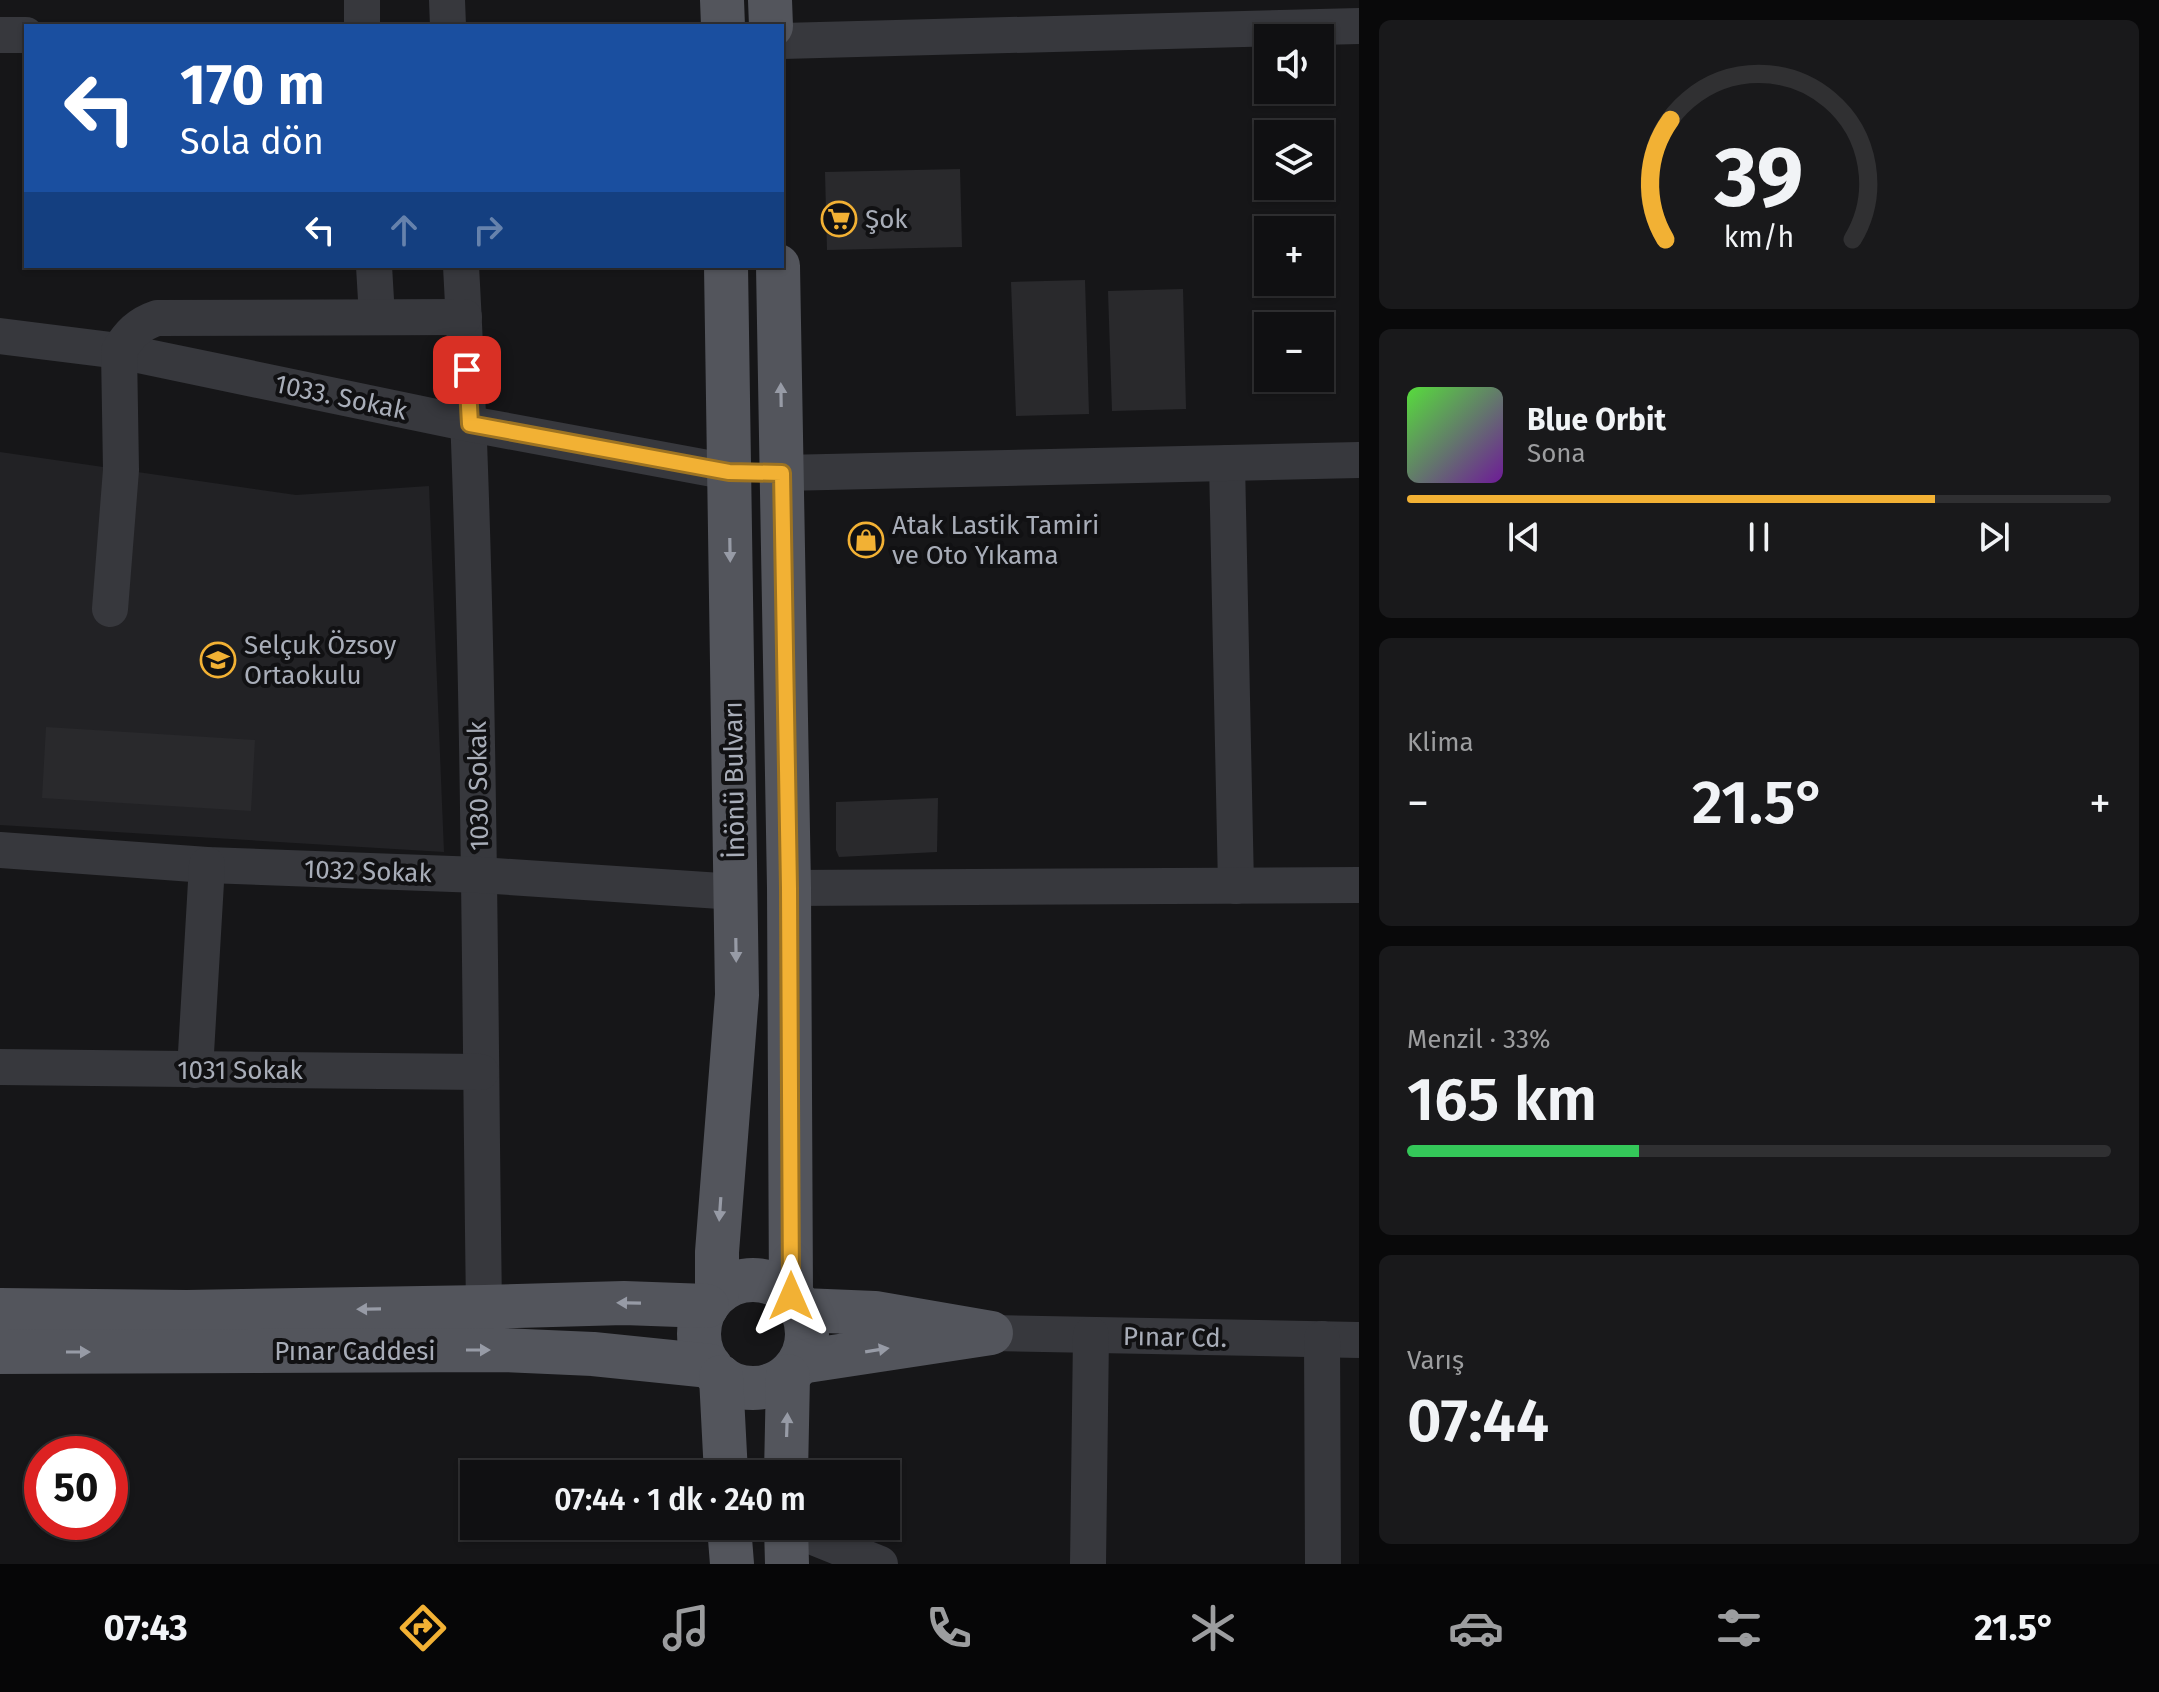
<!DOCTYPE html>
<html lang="tr">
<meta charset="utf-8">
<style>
:root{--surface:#101012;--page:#19191b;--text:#f1f3f6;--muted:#9c9d9f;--line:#303032;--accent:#f2b134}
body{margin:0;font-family:"Fira Sans",sans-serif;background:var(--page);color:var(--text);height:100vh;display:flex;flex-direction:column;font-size:30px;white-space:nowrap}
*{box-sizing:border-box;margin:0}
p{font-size:26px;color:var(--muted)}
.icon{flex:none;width:44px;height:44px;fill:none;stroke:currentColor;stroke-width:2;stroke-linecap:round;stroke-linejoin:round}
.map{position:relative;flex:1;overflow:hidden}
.sheet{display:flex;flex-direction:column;gap:20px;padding:20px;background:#09090a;width:800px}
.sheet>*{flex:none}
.guide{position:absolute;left:24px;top:24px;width:760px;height:244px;border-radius:0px;box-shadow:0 2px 6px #0004,0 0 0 2px var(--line);background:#1a4fa0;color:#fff;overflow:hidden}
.tools{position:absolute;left:1254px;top:24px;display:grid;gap:16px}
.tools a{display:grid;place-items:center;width:80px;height:80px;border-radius:0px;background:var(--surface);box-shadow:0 2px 6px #0004,0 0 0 2px var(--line);font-size:40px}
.speed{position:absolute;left:24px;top:1436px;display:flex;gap:16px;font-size:40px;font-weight:700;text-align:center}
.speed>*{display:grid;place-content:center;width:104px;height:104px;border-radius:50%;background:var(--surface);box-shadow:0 2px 6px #0004,0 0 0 2px var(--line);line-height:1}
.speed .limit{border:12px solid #d22;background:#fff;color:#111}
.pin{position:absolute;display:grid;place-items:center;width:68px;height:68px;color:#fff;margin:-34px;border-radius:16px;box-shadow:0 4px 12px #0006}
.me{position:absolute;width:88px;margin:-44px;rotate:0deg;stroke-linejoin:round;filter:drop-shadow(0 0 6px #0008)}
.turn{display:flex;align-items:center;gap:28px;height:168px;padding:0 24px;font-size:36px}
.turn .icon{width:104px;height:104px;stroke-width:2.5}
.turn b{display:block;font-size:56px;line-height:68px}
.lanes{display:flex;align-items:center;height:76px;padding:0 24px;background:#0003;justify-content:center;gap:40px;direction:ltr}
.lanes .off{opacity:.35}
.big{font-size:60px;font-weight:600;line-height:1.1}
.sheet .card{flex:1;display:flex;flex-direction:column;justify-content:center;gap:12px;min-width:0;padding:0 28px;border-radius:12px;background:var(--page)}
.sheet .dial{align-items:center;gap:0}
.dial svg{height:208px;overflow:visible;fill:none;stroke:var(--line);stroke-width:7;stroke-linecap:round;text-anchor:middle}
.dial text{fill:var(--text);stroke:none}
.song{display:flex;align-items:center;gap:24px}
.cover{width:96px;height:96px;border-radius:12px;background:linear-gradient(135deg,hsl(110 70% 55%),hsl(280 70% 35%))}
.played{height:8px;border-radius:4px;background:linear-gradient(90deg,var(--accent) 75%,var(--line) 75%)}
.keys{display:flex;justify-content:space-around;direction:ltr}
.heat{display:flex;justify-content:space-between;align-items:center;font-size:44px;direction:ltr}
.charge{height:12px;border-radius:6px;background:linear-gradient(90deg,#34c759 33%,var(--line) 0)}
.trip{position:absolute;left:460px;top:1460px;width:440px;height:80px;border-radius:0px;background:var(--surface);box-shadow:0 2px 6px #0004,0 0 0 2px var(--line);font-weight:600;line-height:80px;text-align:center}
.tabs{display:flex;height:128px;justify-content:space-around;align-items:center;background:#060607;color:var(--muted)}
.tabs .icon{width:56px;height:56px}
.tabs .current{color:var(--accent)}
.tabs b{font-size:36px;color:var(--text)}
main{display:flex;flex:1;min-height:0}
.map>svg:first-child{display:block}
</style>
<main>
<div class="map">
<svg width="1359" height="1564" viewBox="0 0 1359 1564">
<rect width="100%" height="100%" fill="#161618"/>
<polygon fill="#222225" points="0,452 296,495 429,486 444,852 0,825"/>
<g fill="#29292c">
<polygon points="960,169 962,247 827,250 825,172"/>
<polygon points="1085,280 1089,414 1016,416 1011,282"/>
<polygon points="1183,289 1186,409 1112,411 1108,291"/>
<polygon points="46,727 255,740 251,811 42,798"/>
<polygon points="938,798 937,852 839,857 836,850 836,802"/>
</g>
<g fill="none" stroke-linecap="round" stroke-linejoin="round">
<g stroke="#37383d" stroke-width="36">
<polyline points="447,0 448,26"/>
<polyline points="362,26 362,0"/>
<polyline points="0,35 26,35"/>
<polyline points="782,41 1359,26"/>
<polyline points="374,266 377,317"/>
<path d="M461,266C480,613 479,960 484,1307"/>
<polyline points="0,336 119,351 470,424 729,472"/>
<polyline points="1227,463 1236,886"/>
<polyline points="782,473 1359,460"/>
<path d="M110,609L121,470L119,351C129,334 139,324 157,318L464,317"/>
<polyline points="0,850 207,865 480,875 736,892"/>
<polyline points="789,888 1359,885"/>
<polyline points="0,1067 481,1072"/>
<polyline points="195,1070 207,865"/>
<polyline points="991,1333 1359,1340"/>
<polyline points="1322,1339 1323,1564"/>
<polyline points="786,1526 880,1564"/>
<polyline points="1088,1564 1091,1335"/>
</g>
<g stroke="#53555c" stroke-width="44">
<polyline points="722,0 723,26"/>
<polyline points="770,0 771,26"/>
<polyline points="778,266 789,888 791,1296"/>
<circle cx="753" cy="1334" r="54"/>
<polyline points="717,1293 717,1252 737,995 726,266"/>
<polyline points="0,1310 187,1312 484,1307 624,1303 707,1306"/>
<polyline points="0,1352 503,1350 593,1354 710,1366"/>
<polyline points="800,1362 991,1333 875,1313 802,1310"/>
<polyline points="721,1377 726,1474"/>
<polyline points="786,1474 788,1376"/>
<polyline points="729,1526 732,1564"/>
<polyline points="786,1526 787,1564"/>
</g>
</g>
<defs><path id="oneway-solid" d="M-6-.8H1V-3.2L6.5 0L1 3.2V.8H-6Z" transform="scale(2)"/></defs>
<g fill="#979ba6">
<use href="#oneway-solid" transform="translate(781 395) rotate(-91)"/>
<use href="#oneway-solid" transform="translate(730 550) rotate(89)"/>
<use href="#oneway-solid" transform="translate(736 950) rotate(89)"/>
<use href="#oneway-solid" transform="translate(720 1209) rotate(94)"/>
<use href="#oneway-solid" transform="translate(629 1303) rotate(-179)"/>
<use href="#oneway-solid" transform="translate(369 1309) rotate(179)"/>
<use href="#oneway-solid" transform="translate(478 1350)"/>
<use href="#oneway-solid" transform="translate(877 1350) rotate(-9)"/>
<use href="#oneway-solid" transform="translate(78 1352)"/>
<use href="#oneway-solid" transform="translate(787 1425) rotate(-88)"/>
</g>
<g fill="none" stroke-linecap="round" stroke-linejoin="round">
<g stroke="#9d7322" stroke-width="20">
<polyline id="route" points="467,370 470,424 729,472 782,473 789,888 791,1296"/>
</g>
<use href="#route" stroke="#f2b134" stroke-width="14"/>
</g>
<defs>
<g id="supermarket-ring" transform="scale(1.8)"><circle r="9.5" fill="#111113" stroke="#f2b134" stroke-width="1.5"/><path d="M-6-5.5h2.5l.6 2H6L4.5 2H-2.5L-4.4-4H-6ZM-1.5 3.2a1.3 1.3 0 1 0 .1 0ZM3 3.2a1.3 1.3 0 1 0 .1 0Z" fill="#f2b134"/></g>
<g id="shop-ring" transform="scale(1.8)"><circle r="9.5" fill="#111113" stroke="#f2b134" stroke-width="1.5"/><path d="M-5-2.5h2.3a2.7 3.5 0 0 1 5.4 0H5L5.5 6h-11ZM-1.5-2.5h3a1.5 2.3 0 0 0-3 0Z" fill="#f2b134"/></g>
<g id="school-ring" transform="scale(1.8)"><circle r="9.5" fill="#111113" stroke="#f2b134" stroke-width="1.5"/><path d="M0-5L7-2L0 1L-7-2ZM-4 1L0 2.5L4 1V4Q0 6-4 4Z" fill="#f2b134"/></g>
</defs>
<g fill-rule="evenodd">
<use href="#supermarket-ring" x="839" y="219"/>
<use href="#shop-ring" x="866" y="540"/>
<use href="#school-ring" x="218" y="660"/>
</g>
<g text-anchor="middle" stroke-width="8" stroke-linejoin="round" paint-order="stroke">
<g font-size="26" fill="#a8adb8" stroke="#111113" text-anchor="start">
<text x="865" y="228">Şok</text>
<text x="892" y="534">Atak Lastik Tamiri<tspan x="892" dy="30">ve Oto Yıkama</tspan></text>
<text x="244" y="654">Selçuk Özsoy<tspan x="244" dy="30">Ortaokulu</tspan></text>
</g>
<g font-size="26" fill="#a8adb8" stroke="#111113">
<text transform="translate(341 397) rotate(12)" y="9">1033. Sokak</text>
<text transform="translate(734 780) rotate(-91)" y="9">İnönü Bulvarı</text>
<text transform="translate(478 786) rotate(-91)" y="9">1030 Sokak</text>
<text transform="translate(368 871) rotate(2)" y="9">1032 Sokak</text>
<text x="240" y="1079">1031 Sokak</text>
<text transform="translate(1175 1337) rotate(1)" y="9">Pınar Cd.</text>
<text x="355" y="1360">Pınar Caddesi</text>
</g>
</g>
</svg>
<div class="tools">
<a><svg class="icon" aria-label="sound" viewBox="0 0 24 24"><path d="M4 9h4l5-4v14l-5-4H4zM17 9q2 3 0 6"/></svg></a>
<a><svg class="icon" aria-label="layers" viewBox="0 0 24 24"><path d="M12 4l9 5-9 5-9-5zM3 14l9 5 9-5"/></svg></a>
<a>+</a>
<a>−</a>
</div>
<div class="speed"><div class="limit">50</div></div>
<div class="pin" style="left:467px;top:370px;background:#d93025"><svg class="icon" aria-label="arrive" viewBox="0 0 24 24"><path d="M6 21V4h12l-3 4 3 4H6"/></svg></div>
<svg class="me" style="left:791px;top:1296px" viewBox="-20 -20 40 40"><path d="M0-17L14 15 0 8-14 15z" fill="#f2b134" stroke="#fff" stroke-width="4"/></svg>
<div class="trip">07:44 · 1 dk · 240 m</div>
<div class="guide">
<div class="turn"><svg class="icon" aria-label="left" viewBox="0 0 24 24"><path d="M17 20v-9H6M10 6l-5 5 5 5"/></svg><div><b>170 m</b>Sola dön</div></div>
<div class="lanes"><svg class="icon" aria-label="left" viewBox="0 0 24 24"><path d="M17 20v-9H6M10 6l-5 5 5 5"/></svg><svg class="icon off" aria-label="ahead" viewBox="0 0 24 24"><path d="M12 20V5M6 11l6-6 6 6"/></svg><svg class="icon off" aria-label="right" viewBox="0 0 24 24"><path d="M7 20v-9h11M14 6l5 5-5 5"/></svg></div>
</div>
</div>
<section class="sheet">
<div class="card dial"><svg viewBox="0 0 100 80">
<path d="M14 69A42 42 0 1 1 86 69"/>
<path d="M14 69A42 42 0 0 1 16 23" stroke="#f2b134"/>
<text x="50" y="56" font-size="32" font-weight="700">39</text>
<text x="50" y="72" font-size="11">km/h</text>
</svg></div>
<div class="card">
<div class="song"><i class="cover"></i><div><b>Blue Orbit</b><p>Sona</p></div></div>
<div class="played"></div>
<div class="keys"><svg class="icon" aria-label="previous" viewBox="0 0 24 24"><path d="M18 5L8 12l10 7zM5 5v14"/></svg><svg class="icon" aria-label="pause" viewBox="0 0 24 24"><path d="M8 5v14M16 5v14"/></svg><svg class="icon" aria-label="next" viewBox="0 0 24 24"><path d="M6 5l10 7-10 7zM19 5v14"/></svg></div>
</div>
<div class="card"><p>Klima</p>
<div class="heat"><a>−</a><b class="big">21.5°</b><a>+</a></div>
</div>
<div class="card"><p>Menzil · 33%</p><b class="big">165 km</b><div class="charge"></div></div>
<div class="card"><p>Varış</p><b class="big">07:44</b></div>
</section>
</main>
<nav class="tabs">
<b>07:43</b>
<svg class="icon current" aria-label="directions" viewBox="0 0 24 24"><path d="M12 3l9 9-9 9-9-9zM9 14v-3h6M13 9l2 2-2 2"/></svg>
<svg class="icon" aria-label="music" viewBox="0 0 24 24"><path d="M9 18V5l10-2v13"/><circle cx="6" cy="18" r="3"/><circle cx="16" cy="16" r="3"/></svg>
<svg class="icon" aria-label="phone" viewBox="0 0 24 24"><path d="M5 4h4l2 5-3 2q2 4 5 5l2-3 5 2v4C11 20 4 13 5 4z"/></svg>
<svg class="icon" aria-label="climate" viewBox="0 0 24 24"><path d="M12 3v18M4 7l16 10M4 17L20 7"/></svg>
<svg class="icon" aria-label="car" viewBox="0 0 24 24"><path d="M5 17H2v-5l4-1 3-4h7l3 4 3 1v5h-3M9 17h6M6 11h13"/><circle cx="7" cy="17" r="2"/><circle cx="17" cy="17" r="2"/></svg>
<svg class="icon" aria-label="filters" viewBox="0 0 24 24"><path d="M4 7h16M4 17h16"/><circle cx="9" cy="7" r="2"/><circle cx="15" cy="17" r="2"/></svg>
<b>21.5°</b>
</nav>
